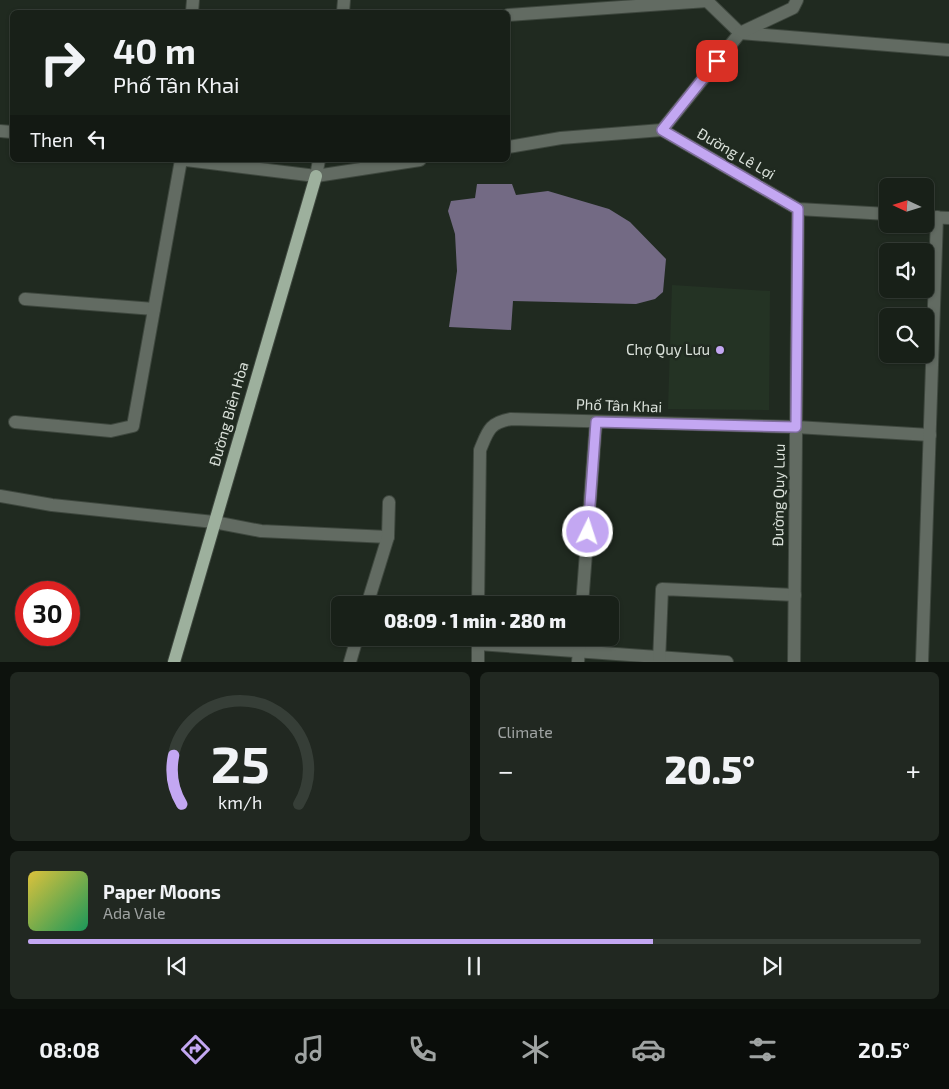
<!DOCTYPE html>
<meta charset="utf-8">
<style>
:root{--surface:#182018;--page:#212821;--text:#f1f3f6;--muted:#9fa3a2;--line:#363e37;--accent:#c3a7f2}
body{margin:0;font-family:"Exo 2",sans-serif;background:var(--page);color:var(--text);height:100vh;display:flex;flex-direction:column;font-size:19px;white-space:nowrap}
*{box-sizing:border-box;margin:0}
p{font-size:16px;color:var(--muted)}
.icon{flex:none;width:28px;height:28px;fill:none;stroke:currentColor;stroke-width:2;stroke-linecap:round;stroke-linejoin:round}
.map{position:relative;height:662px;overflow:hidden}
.panel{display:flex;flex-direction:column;gap:10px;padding:10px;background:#0d120d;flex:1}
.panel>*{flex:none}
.guide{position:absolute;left:10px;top:10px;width:500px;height:152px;border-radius:8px;box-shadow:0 1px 4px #0004,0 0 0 1px var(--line);background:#182018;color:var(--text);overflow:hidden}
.needle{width:32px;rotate:274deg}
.controls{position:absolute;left:879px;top:178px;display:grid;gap:10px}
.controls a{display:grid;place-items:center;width:55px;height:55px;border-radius:8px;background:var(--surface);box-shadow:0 1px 4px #0004,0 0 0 1px var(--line);font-size:25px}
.speed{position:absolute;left:15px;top:581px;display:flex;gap:10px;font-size:25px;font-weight:700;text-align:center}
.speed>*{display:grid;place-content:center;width:65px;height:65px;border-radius:50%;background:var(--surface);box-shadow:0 1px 4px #0004,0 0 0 1px var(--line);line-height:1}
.speed .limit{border:8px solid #d22;background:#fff;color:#111}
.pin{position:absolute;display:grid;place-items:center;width:42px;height:42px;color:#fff;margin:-21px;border-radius:10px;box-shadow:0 2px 8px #0006}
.me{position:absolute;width:55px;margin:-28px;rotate:4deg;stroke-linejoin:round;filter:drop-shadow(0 0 4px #0008)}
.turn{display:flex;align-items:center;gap:18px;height:105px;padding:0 20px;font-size:22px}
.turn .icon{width:65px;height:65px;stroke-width:2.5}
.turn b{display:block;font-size:35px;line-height:42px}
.then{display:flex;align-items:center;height:48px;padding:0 20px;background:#0003;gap:10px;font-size:19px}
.big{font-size:38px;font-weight:800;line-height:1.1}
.panel .widget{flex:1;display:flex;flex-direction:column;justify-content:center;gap:8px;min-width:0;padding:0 18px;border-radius:8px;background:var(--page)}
.panel .dial{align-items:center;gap:0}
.dial svg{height:130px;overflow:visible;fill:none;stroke:var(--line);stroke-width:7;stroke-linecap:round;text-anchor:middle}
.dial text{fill:var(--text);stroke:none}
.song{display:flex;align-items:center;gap:15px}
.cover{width:60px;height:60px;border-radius:8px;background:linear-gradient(135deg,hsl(50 70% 55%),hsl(150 70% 35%))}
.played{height:5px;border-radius:2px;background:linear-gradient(90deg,var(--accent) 70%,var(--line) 70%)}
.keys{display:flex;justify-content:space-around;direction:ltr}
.heat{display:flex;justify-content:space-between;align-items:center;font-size:28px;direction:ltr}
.panel .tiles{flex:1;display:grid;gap:10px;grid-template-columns:1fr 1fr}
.widget:last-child{grid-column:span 2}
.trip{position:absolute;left:331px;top:596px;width:288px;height:50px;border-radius:8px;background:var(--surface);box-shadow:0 1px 4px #0004,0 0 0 1px var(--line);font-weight:800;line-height:50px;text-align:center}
.dock{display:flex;height:80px;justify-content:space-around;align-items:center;background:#0a0d0a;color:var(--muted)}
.dock .icon{width:35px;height:35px}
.dock .selected{color:var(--accent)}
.dock b{font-size:22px;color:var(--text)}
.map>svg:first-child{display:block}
</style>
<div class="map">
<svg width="949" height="662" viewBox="0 0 949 662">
<rect width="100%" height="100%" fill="#202a20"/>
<polygon fill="#243324" points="672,285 770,291 769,410 668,409"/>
<polygon fill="#736a84" points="477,184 512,184 516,195 548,191 609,209 630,222 666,259 663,292 655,299 636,304 513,301 511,330 449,327 457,271 455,234 448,211 451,201 475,198"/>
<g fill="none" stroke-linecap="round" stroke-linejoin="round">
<g stroke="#3e473e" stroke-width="14">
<g id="minor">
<polyline points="192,12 193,0"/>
<polyline points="343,12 344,0"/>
<polyline points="508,15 707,1 740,33 949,50"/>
<polyline points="662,130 740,33 793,8 797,0"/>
<polyline points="0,131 12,132"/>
<polyline points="508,147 561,138 662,130 798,209 888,214"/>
<polyline points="186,160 316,176 420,160"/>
<polyline points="316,176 319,160"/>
<polyline points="925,217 949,218"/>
<polyline points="25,299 154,309"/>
<polyline points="15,422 111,431 133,426 181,160"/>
<polyline points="0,496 52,505 214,522 261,531 388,537"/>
<polyline points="367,605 388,537 389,502"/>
<path d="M478,605L480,450C488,431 489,423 511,419L796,427L930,435"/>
<polyline points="582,605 596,422"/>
<polyline points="478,644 727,662"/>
<polyline points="350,662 357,638"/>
<polyline points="478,662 478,638"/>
<polyline points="578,662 580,638"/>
<polyline points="659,662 662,589 795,595"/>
<polyline points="794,662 798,209"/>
<polyline points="922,662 937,217"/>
</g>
</g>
<g stroke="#3e473e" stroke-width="14">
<polyline id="major" points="174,662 316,176"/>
</g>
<use href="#minor" stroke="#626b62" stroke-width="12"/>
<use href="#major" stroke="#9db09d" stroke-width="12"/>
</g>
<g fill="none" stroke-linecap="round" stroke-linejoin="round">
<g stroke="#7f6d9d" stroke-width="12">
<polyline id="route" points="588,532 596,422 796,427 798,209 662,130 717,61"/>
</g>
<use href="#route" stroke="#c3a7f2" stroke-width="9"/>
</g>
<circle fill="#c3a7f2" stroke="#202a20" stroke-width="2" cx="720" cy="350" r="5"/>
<g text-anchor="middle" stroke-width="5" stroke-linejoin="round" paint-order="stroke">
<g font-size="15" fill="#dae1da" stroke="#202a20">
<text transform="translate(736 154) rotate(30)" y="5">Đường Lê Lợi</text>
<text transform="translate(619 406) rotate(2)" y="5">Phố Tân Khai</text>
<text transform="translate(229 414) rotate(-74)" y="5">Đường Biên Hòa</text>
<text transform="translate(779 495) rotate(-89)" y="5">Đường Quy Lưu</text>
</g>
<g font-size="15" fill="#dae1da" stroke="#202a20" text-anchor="end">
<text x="710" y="355">Chợ Quy Lưu</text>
</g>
</g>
</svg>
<div class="controls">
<a><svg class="needle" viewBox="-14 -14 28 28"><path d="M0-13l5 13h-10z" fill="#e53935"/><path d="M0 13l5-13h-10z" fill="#9fa3a2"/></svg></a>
<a><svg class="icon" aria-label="sound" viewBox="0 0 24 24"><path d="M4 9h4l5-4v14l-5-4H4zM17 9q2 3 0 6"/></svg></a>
<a><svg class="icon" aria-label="search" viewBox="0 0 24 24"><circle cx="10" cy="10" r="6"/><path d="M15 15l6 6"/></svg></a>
</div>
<div class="speed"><div class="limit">30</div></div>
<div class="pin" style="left:717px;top:61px;background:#d93025"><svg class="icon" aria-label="arrive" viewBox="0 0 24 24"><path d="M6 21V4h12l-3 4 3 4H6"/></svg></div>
<svg class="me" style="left:588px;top:532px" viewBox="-20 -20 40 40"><circle r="17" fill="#c3a7f2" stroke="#fff" stroke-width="3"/><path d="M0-11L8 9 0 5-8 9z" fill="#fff"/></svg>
<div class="trip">08:09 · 1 min · 280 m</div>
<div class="guide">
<div class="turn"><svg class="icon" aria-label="right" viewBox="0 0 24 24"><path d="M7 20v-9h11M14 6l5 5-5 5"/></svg><div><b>40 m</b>Phố Tân Khai</div></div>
<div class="then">Then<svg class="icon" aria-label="left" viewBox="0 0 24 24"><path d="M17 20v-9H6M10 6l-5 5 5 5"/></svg></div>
</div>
</div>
<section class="panel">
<div class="tiles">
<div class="widget dial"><svg viewBox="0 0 100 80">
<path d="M14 69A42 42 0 1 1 86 69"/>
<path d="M14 69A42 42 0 0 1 9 39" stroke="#c3a7f2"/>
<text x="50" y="56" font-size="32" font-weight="700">25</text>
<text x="50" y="72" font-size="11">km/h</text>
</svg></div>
<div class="widget"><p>Climate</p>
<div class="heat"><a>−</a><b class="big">20.5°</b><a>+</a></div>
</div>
<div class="widget">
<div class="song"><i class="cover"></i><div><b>Paper Moons</b><p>Ada Vale</p></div></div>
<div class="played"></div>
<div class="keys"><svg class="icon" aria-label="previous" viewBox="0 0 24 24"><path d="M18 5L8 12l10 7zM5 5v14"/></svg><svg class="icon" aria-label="pause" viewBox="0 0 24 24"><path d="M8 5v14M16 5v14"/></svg><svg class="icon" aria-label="next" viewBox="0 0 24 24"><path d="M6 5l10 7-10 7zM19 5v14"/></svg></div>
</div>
</div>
</section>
<nav class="dock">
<b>08:08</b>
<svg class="icon selected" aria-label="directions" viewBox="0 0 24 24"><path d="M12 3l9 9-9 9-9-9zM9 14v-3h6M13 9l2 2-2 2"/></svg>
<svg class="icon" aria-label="music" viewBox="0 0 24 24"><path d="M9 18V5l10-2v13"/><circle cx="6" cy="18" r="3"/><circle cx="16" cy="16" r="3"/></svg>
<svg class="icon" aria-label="phone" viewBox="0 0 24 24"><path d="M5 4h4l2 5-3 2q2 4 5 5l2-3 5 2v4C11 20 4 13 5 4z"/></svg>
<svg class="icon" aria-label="climate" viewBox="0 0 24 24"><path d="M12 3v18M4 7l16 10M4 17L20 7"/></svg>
<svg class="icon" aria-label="car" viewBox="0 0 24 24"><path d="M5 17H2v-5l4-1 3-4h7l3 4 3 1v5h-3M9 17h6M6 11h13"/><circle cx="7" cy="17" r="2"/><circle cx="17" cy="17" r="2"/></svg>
<svg class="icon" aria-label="filters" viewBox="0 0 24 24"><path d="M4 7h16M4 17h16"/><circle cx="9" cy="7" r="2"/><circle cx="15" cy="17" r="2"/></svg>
<b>20.5°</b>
</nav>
